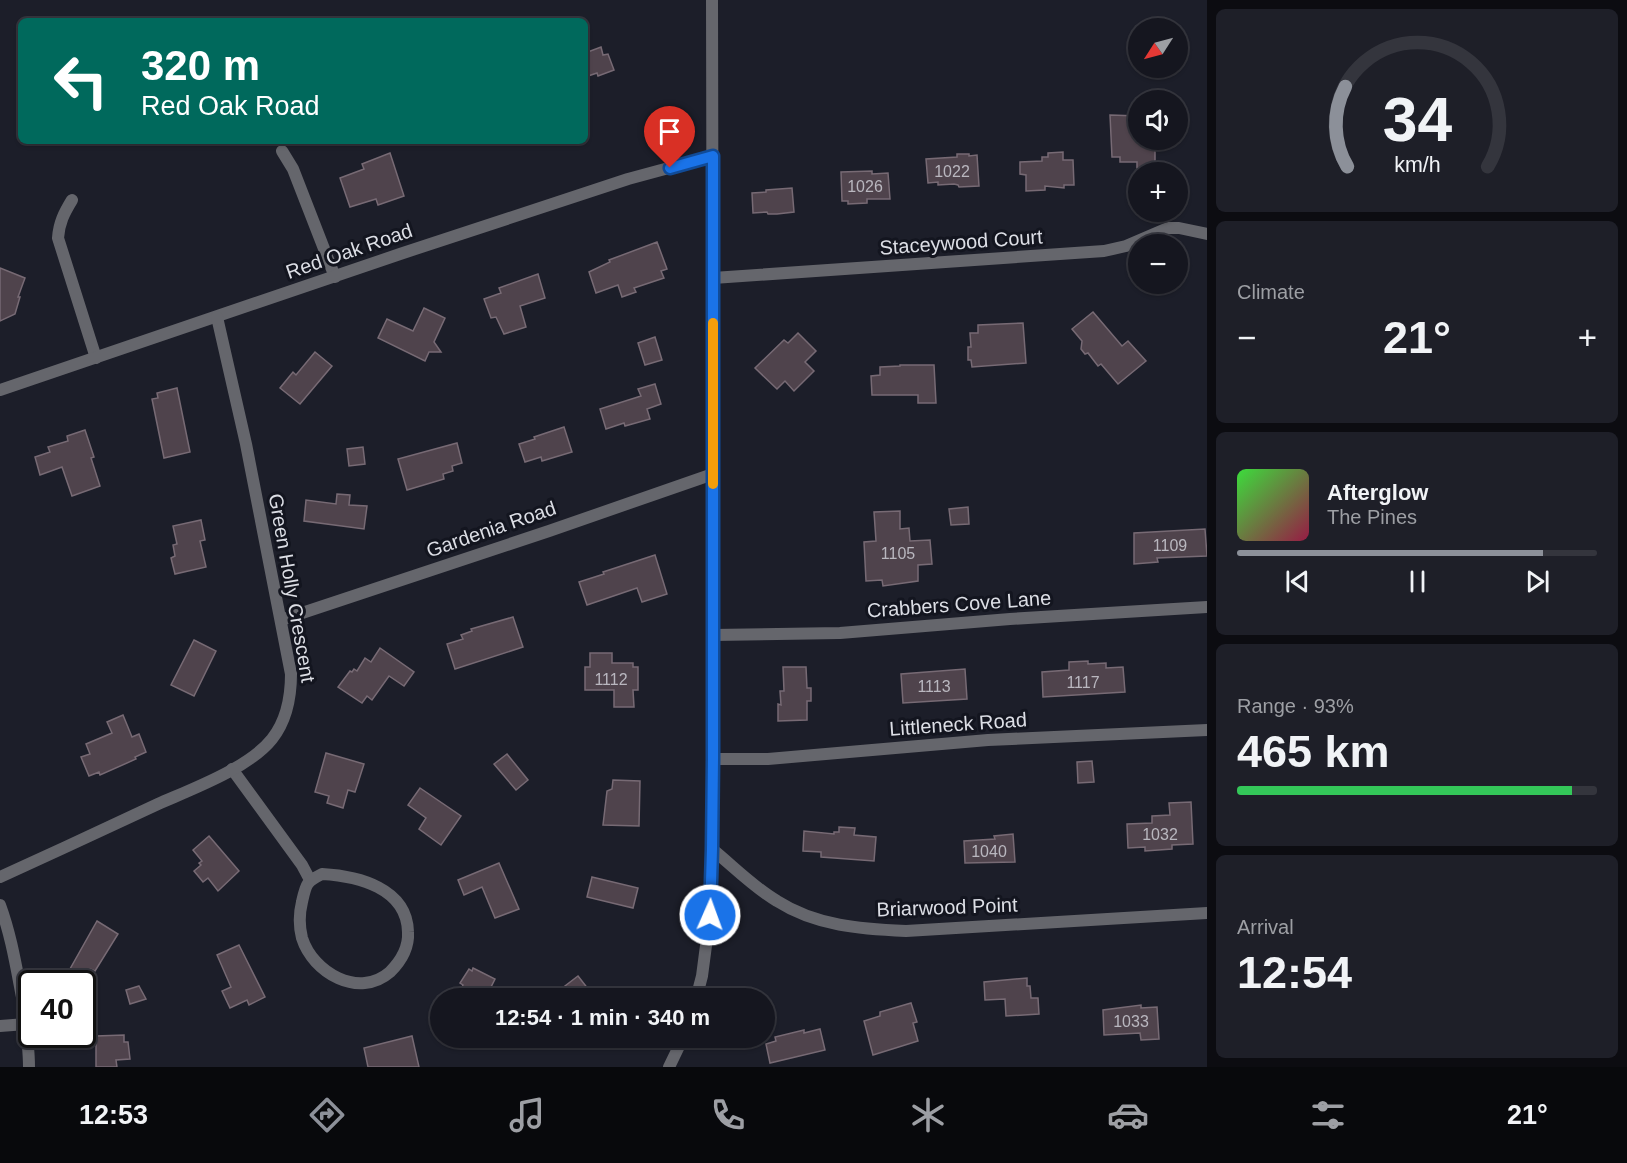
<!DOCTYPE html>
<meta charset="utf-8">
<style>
:root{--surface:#15161f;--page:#1e1f28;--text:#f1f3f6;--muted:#9d9fa4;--line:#34353d;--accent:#8c9099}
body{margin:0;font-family:Arial,sans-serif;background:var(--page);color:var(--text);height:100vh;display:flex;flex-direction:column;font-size:22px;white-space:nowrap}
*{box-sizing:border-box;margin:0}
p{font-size:20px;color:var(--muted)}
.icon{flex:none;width:33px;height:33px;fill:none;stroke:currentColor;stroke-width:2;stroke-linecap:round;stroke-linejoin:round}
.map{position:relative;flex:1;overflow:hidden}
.sheet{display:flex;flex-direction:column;gap:9px;padding:9px;background:#0c0c11;width:420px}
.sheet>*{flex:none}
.top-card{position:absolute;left:18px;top:18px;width:570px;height:126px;border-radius:9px;box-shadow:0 2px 4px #0004,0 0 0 2px var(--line);background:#00695c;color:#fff;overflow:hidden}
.needle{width:39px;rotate:234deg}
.controls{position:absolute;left:1128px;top:18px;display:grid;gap:12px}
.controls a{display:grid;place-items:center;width:60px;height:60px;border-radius:50%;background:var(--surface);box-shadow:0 2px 4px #0004,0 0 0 2px var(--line);font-size:30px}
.speed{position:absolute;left:18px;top:970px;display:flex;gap:12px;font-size:30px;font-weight:700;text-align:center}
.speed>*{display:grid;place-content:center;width:78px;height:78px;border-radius:50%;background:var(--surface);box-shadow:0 2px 4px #0004,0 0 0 2px var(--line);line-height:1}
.speed .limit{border:3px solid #111;border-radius:9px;background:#fff;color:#111}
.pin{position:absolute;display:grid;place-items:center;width:51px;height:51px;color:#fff;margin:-62px -26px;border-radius:50% 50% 50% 0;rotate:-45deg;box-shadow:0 0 6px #0007}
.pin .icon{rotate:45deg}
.me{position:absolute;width:66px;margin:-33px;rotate:2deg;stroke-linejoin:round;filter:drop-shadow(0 0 4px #0008)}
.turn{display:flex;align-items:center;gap:21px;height:126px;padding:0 24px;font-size:27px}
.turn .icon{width:78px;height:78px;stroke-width:2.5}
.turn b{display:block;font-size:42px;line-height:51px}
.big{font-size:45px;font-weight:700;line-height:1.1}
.sheet .tile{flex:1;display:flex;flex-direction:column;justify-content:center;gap:9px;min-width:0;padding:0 21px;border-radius:9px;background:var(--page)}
.sheet .dial{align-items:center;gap:0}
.dial svg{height:156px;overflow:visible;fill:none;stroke:var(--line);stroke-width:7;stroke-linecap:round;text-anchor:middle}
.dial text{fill:var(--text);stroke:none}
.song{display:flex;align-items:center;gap:18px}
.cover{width:72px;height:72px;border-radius:9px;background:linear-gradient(135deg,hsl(120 70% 55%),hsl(340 70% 35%))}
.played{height:6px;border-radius:3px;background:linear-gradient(90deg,var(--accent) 85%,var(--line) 85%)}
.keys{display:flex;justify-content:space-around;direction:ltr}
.heat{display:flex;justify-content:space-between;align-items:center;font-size:33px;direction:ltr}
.charge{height:9px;border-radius:4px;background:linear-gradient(90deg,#34c759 93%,var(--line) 0)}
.trip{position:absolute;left:430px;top:988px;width:345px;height:60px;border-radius:30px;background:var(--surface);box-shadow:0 2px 4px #0004,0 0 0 2px var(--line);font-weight:700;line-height:60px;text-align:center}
.tabs{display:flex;height:96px;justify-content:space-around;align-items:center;background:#08090c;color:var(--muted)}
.tabs .icon{width:42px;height:42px}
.tabs .on{color:var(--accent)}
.tabs b{font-size:27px;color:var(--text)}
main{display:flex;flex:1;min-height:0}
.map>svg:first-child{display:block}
</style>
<main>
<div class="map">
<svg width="1207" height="1067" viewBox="0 0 1207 1067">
<rect width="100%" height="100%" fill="#1c1e29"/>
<g fill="#4f434c" stroke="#776a74" stroke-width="1.5">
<polygon points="601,47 603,55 608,54 614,70 598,76 597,73 588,76 587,74 585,75 585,53"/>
<polygon points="1110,115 1138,116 1138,140 1155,140 1155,168 1137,168 1137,162 1120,162 1120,157 1112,157"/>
<polygon points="1063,152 1063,160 1073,160 1074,185 1064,185 1064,188 1045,186 1045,190 1026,191 1026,175 1020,174 1020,162 1042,161 1042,157 1048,157 1048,153"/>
<polygon points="390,153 404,196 378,205 376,199 350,207 340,178 364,169 362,164"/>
<polygon points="957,154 969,154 969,156 977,155 979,186 959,187 958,185 954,184 938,185 938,182 928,183 926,159 957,157"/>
<polygon points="872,171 872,174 888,173 890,199 867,199 867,203 848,204 848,201 842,201 841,172"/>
<polygon points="792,188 794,212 777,214 768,214 767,212 753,213 752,193 766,192 766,190"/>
<polygon points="657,242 667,269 661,271 664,278 634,288 636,292 622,297 618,285 596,293 589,272 610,262 609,260"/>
<polygon points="0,268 25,278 18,297 20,297 15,314 0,321"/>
<polygon points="538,274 545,298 520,306 526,327 504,334 496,317 491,318 484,299 501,293 499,288"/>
<polygon points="424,308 445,318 434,342 441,352 429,352 425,361 378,338 387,319 413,331"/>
<polygon points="1093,312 1122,346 1128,341 1146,361 1118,384 1101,364 1098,366 1088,353 1085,354 1081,349 1082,341 1072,329"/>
<polygon points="1023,323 1026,363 972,367 971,360 968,360 968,347 971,347 970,333 978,333 978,325"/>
<polygon points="798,333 816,351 805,362 814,371 794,391 785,381 777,389 755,368 784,340 788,343"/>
<polygon points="655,337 662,360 645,365 638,343"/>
<polygon points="315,352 332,366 300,404 280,388 293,372 296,375"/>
<polygon points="900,365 934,365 936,403 918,403 918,395 872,395 871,376 880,375 880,367 900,366"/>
<polygon points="655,384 661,404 647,409 650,419 625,426 624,423 606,429 600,409 641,396 638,389"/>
<polygon points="177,388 190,452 164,458 152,399 158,398 157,393"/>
<polygon points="564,427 572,452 542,461 541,457 525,462 519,444 535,439 534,437"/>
<polygon points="85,430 94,457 91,458 100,486 72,496 62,467 40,475 35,457 50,452 48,447 68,441 67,436"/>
<polygon points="457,443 462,463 452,466 453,471 443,474 444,479 407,490 398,459"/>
<polygon points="363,447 365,464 349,466 347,449"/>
<polygon points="337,494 350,495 349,505 367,506 364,529 304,521 306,500 336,504"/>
<polygon points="968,507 969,524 951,525 949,509"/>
<polygon points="900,511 900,529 909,528 910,541 930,540 932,564 918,565 918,581 883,586 882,580 866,581 864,542 876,541 874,512"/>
<polygon points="201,520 205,540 200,541 206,567 175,574 171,558 175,556 173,545 177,544 173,526"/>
<polygon points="1205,529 1207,556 1157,558 1158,562 1134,564 1134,533"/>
<polygon points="655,555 667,594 642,602 637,588 587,605 579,582 604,574 603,572"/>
<polygon points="513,617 523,647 455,669 447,644 463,639 461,635 472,631 471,629"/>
<polygon points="194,640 216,651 194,696 171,685"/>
<polygon points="380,648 414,672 404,686 389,676 372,700 367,696 362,703 338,687 350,671 352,672 354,669 357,671 365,658 371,662"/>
<polygon points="590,653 612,653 612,663 633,663 633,667 638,667 638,690 633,690 634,707 614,707 614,690 585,690 585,667 590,667"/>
<polygon points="1088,661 1088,664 1106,663 1106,668 1123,667 1125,692 1043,697 1042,672 1069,670 1069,662"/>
<polygon points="783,667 806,667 807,688 811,688 811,701 807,701 807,720 778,721 778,704 781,705 780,691 784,691"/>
<polygon points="965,669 967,699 903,703 901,674"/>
<polygon points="123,715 132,737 139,734 146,752 135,757 136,759 100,775 99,772 89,776 81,757 90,754 86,744 112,733 107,722"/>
<polygon points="326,753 364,764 355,792 348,790 343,808 327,803 329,796 315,792"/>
<polygon points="507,754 528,780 516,790 494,764"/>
<polygon points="1092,761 1094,782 1078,783 1077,762"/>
<polygon points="613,780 640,781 639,826 603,825 607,791 612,789"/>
<polygon points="420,788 461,816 441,845 419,829 426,818 408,805"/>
<polygon points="1191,802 1193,844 1172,845 1172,849 1145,851 1145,847 1128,848 1127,824 1152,823 1152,816 1170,815 1169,803"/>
<polygon points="839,827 855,828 854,835 876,837 874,861 821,857 821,852 803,851 804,831 834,834 834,832 839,832"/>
<polygon points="1013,834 1015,862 965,863 964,841 995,839 994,836"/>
<polygon points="209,836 239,871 218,891 208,878 203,882 194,871 201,865 199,863 202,861 193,850"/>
<polygon points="499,863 519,909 495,918 482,887 464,895 458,880"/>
<polygon points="592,877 638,888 633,908 587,897"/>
<polygon points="97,921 118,934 95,971 90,969 85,978 70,969"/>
<polygon points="239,945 265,997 249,1005 247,1000 230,1008 222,991 231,987 217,955"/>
<polygon points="473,968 495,979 485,999 460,999 462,994 459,993 463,985 460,983 469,969 472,971"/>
<polygon points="578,976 589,990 586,992 591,999 548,999"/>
<polygon points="1027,978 1027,986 1030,986 1031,998 1038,998 1039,1014 1006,1016 1005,999 985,1000 984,982"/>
<polygon points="139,986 146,999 130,1004 126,990"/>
<polygon points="911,1003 917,1022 913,1023 918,1041 873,1055 864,1021 880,1016 880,1012"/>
<polygon points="1141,1005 1141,1008 1157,1007 1159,1039 1141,1040 1140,1033 1104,1035 1103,1010"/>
<polygon points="820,1029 825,1050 770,1063 766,1044 776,1041 775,1037 804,1030 804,1033"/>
<polygon points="124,1035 124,1042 128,1042 130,1059 116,1060 117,1067 96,1067 96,1036"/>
<polygon points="412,1036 419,1067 368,1067 364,1048"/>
</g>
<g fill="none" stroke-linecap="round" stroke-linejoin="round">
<g stroke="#65666c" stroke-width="12">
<polyline points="282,151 293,169 335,277"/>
<path d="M72,200C64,213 59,223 58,238L96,358"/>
<polyline points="713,278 1104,251 1126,246 1168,228 1179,228 1207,234"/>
<polyline points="0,390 400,254 628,179 713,156"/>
<polyline points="281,620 549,531 713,474"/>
<polyline points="713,635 840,633 1010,619 1207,607"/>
<polyline points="713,759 768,759 988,740 1207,730"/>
<polyline points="232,769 302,865 310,880"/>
<path d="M712,849C733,866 753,887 777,901C816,926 861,929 906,931L1207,913"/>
<path d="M322,874C358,876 407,888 408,932C409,948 401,961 390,972C359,999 313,973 302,938C299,926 299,914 302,902C306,884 306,882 322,874Z"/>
<path d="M0,877C53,853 105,829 158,804C192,789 249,768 272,739C287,720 291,698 291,674L246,444L217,317"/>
<path d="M0,905C11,935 16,966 22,997C25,1020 29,1044 29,1067"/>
<polyline points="0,1026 26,1024"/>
</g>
<g stroke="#65666c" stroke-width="12">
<polyline points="696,999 702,976 710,915 712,849 713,474 712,0"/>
<polyline points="669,1067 683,1038"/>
</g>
</g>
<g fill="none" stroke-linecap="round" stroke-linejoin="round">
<g stroke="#114b97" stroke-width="15">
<polyline id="route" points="670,168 713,156 713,759 712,849 710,915"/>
</g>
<use href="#route" stroke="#1a73e8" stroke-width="10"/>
<polyline stroke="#f59e0b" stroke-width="10" points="713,323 713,484"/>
</g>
<g text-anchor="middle" stroke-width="6" stroke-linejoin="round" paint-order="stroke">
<g font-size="16" fill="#b9b7bf">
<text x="952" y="177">1022</text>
<text x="865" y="192">1026</text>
<text x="1170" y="551">1109</text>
<text x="898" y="559">1105</text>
<text x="611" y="685">1112</text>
<text x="1083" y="688">1117</text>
<text x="934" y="692">1113</text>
<text x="1160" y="840">1032</text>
<text x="989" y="857">1040</text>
<text x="1131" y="1027">1033</text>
</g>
<g font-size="20" fill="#dcdee5" stroke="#13151f">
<text transform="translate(961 242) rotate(-4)" y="7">Staceywood Court</text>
<text transform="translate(349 251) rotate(-19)" y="7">Red Oak Road</text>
<text transform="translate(491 529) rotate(-19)" y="7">Gardenia Road</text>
<text transform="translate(292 588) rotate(80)" y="7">Green Holly Crescent</text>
<text transform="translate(959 604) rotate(-4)" y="7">Crabbers Cove Lane</text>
<text transform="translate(958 724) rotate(-4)" y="7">Littleneck Road</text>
<text transform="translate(947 907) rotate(-2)" y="7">Briarwood Point</text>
</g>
</g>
</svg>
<div class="controls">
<a><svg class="needle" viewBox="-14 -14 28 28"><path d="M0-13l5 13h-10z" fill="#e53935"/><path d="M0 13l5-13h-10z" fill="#9d9fa4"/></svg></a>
<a><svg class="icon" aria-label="sound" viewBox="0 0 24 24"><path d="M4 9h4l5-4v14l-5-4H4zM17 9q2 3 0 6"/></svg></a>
<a>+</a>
<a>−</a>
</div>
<div class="speed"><div class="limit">40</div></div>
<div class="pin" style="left:670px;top:168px;background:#d93025"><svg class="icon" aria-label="arrive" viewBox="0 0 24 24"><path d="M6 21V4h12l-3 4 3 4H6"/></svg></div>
<svg class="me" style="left:710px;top:915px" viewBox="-20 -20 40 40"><circle r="17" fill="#1a73e8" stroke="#fff" stroke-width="3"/><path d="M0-11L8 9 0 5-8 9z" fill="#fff"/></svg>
<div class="trip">12:54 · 1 min · 340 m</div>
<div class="top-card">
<div class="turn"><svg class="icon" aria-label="left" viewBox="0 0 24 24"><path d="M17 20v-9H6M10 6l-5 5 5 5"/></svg><div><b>320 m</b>Red Oak Road</div></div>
</div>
</div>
<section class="sheet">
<div class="tile dial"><svg viewBox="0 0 100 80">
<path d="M14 69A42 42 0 1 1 86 69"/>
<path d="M14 69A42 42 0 0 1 13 28" stroke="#8c9099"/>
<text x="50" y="56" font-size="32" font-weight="700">34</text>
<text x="50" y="72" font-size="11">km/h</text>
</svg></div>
<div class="tile"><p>Climate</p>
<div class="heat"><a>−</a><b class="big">21°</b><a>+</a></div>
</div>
<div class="tile">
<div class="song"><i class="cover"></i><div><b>Afterglow</b><p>The Pines</p></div></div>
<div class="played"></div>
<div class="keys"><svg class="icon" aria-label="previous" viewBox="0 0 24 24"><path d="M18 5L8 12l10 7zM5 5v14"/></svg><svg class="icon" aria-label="pause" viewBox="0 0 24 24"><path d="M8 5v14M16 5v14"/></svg><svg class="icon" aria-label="next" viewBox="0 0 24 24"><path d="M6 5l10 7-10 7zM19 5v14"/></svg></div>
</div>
<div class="tile"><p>Range · 93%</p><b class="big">465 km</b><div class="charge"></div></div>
<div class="tile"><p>Arrival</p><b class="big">12:54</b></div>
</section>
</main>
<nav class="tabs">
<b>12:53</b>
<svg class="icon on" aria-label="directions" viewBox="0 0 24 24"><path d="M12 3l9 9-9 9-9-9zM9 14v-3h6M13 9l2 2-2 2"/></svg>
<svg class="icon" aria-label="music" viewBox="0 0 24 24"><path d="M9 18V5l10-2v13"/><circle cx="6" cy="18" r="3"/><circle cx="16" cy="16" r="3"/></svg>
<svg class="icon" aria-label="phone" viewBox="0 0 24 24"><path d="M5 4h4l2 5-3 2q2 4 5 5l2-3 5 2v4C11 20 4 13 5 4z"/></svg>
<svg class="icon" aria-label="climate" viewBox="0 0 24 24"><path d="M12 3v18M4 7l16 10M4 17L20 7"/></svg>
<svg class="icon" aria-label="car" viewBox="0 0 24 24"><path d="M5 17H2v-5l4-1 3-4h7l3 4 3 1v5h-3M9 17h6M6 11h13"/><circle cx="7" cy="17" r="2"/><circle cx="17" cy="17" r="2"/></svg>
<svg class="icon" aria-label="filters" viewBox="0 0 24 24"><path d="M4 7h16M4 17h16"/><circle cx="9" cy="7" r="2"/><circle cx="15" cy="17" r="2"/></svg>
<b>21°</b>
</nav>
